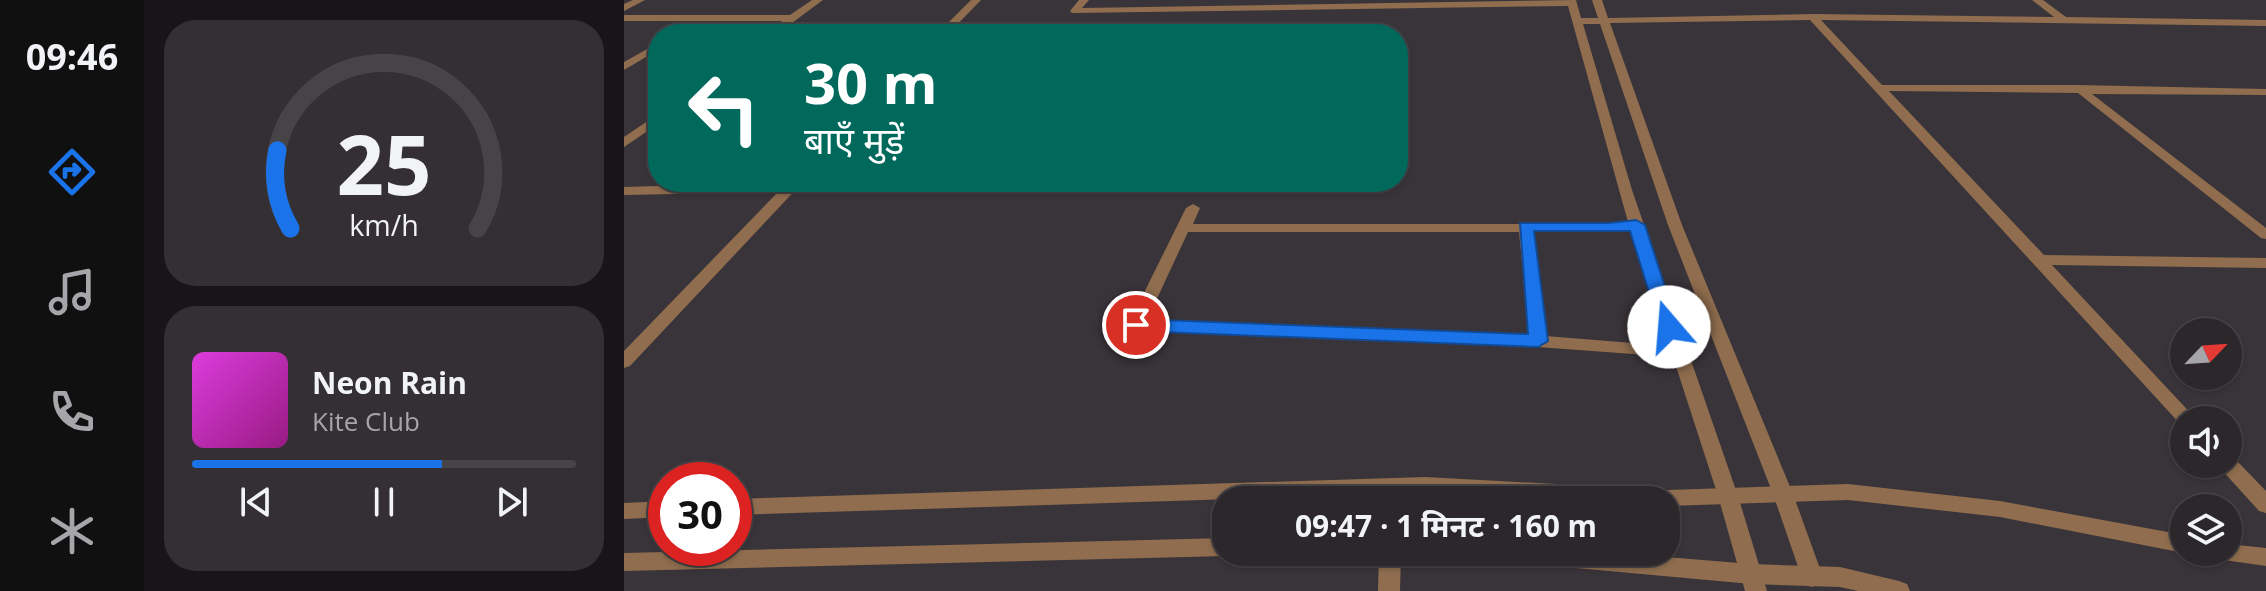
<!DOCTYPE html>
<html lang="hi">
<meta charset="utf-8">
<style>
:root{--surface:#2b272b;--page:#332f33;--text:#f1f3f6;--muted:#a6a5a9;--line:#474447;--accent:#1a73e8}
body{margin:0;font-family:"Open Sans","Noto Sans Devanagari",sans-serif;background:var(--page);color:var(--text);height:100vh;display:flex;flex-direction:column;font-size:30px;white-space:nowrap}
*{box-sizing:border-box;margin:0}
p{font-size:26px;color:var(--muted)}
.icon{flex:none;width:44px;height:44px;fill:none;stroke:currentColor;stroke-width:2;stroke-linecap:round;stroke-linejoin:round}
.map{position:relative;flex:1;overflow:hidden}
.sheet{display:flex;flex-direction:column;gap:20px;padding:20px;background:#181518;width:480px}
.sheet>*{flex:none}
.guide{position:absolute;left:24px;top:24px;width:760px;height:168px;border-radius:32px;box-shadow:0 2px 6px #0004,0 0 0 2px var(--line);background:#00695c;color:#fff;overflow:hidden}
.needle{width:52px;rotate:65deg}
.buttons{position:absolute;left:1546px;top:318px;display:grid;gap:16px}
.buttons a{display:grid;place-items:center;width:72px;height:72px;border-radius:50%;background:var(--surface);box-shadow:0 2px 6px #0004,0 0 0 2px var(--line);font-size:40px}
.speed{position:absolute;left:24px;top:462px;display:flex;gap:16px;font-size:40px;font-weight:700;text-align:center}
.speed>*{display:grid;place-content:center;width:104px;height:104px;border-radius:50%;background:var(--surface);box-shadow:0 2px 6px #0004,0 0 0 2px var(--line);line-height:1}
.speed .limit{border:12px solid #d22;background:#fff;color:#111}
.pin{position:absolute;display:grid;place-items:center;width:68px;height:68px;color:#fff;margin:-34px;border:4px solid #fff;border-radius:50%;box-shadow:0 2px 8px #0007}
.me{position:absolute;width:88px;margin:-44px;rotate:342deg;stroke-linejoin:round;filter:drop-shadow(0 0 6px #0008)}
.turn{display:flex;align-items:center;gap:28px;height:168px;padding:0 24px;font-size:36px}
.turn .icon{width:104px;height:104px;stroke-width:2.5}
.turn b{display:block;font-size:56px;line-height:68px}
.sheet .tile{flex:1;display:flex;flex-direction:column;justify-content:center;gap:12px;min-width:0;padding:0 28px;border-radius:32px;background:var(--page)}
.sheet .dial{align-items:center;gap:0}
.dial svg{height:208px;overflow:visible;fill:none;stroke:var(--line);stroke-width:7;stroke-linecap:round;text-anchor:middle}
.dial text{fill:var(--text);stroke:none}
.song{display:flex;align-items:center;gap:24px}
.cover{width:96px;height:96px;border-radius:12px;background:linear-gradient(135deg,hsl(300 70% 55%),hsl(310 70% 35%))}
.played{height:8px;border-radius:4px;background:linear-gradient(90deg,var(--accent) 65%,var(--line) 65%)}
.keys{display:flex;justify-content:space-around;direction:ltr}
.trip{position:absolute;left:588px;top:486px;width:468px;height:80px;border-radius:32px;background:var(--surface);box-shadow:0 2px 6px #0004,0 0 0 2px var(--line);font-weight:700;line-height:80px;text-align:center}
main{display:flex;flex:1;min-height:0}
.dock{display:flex;flex-direction:column;width:144px;justify-content:space-around;align-items:center;background:#111011;color:var(--muted)}
.dock .icon{width:56px;height:56px}
.dock .current{color:var(--accent)}
.dock b{font-size:36px;color:var(--text)}
.map>svg:first-child{display:block}
</style>
<main>
<nav class="dock">
<b>09:46</b>
<svg class="icon current" aria-label="directions" viewBox="0 0 24 24"><path d="M12 3l9 9-9 9-9-9zM9 14v-3h6M13 9l2 2-2 2"/></svg>
<svg class="icon" aria-label="music" viewBox="0 0 24 24"><path d="M9 18V5l10-2v13"/><circle cx="6" cy="18" r="3"/><circle cx="16" cy="16" r="3"/></svg>
<svg class="icon" aria-label="phone" viewBox="0 0 24 24"><path d="M5 4h4l2 5-3 2q2 4 5 5l2-3 5 2v4C11 20 4 13 5 4z"/></svg>
<svg class="icon" aria-label="climate" viewBox="0 0 24 24"><path d="M12 3v18M4 7l16 10M4 17L20 7"/></svg>
</nav>
<section class="sheet">
<div class="tile dial"><svg viewBox="0 0 100 80">
<path d="M14 69A42 42 0 1 1 86 69"/>
<path d="M14 69A42 42 0 0 1 9 39" stroke="#1a73e8"/>
<text x="50" y="56" font-size="32" font-weight="700">25</text>
<text x="50" y="72" font-size="11">km/h</text>
</svg></div>
<div class="tile">
<div class="song"><i class="cover"></i><div><b>Neon Rain</b><p>Kite Club</p></div></div>
<div class="played"></div>
<div class="keys"><svg class="icon" aria-label="previous" viewBox="0 0 24 24"><path d="M18 5L8 12l10 7zM5 5v14"/></svg><svg class="icon" aria-label="pause" viewBox="0 0 24 24"><path d="M8 5v14M16 5v14"/></svg><svg class="icon" aria-label="next" viewBox="0 0 24 24"><path d="M6 5l10 7-10 7zM19 5v14"/></svg></div>
</div>
</section>
<div class="map">
<svg width="1642" height="591" viewBox="0 0 1642 591">
<rect width="100%" height="100%" fill="#393439"/>
<g fill="none" stroke-linecap="round" stroke-linejoin="round">
<g fill="#8f6d4e" fill-rule="evenodd">
<polygon points="9,0 21,0 0,11 0,4"/>
<polygon points="188,0 199,0 153,34 141,34 158,21 0,21 0,15 166,15"/>
<polygon points="347,0 357,0 324,34 313,34"/>
<path d="M455,0H465L458,8L952,0L957,18H974L968,0H978L984,18L1189,14L1430,17L1408,0H1419L1442,17L1642,20V26L1197,20L1258,85H1454L1642,89V95L1468,94L1642,228V239L1637,238L1454,93L1265,91L1420,255L1642,258V268L1428,265L1573,420H1560V426L1557,425L1186,20L986,23L1058,225L1169,494L1199,577L1196,584L1188,587L1180,584L1149,494L1044,225L976,24H959L1008,190L1114,496L1143,591H1121L1094,496L1049,357L914,347L512,330L504,325L562,208L569,204L576,208L569,224H985L1004,222L944,6L448,13L446,11ZM1007,230L1045,346L922,336L910,232ZM564,232H895L905,335L523,320Z"/>
<polygon points="34,43 34,50 0,70 0,62"/>
<polygon points="34,114 34,124 0,147 0,137"/>
<polygon points="164,182 179,182 6,366 0,368 0,351 154,192 0,195 0,187"/>
<polygon points="1604,456 1611,459 1642,491 1642,513 1635,511 1597,469 1594,464 1604,464"/>
<polygon points="755,552 777,552 776,591 754,591"/>
</g>
<g fill="#8f6d4e" fill-rule="evenodd">
<polygon points="801,477 1044,490 1224,484 1376,501 1560,535 1560,552 1563,552 1560,553 1376,517 1224,500 1044,506 1042,500 931,500 801,493 110,515 110,499"/>
<polygon points="42,501 42,517 0,519 0,503"/>
<polygon points="602,538 602,552 610,552 602,556 0,571 0,553"/>
<polygon points="1604,544 1642,548 1642,566 1586,558 1583,552 1604,552"/>
<polygon points="863,552 981,552 1127,564 1216,567 1275,581 1283,584 1286,591 1234,591 1216,587 1127,584 874,561 866,558"/>
</g>
</g>
<polygon fill="#1a73e8" stroke="#114b97" stroke-width="2" points="1012,220 1021,225 1054,327 1052,331 1045,333 1036,327 1006,231 910,231 924,341 914,347 512,331 503,325 512,319 904,334 896,223 985,223"/>
</svg>
<div class="buttons">
<a><svg class="needle" viewBox="-14 -14 28 28"><path d="M0-13l5 13h-10z" fill="#e53935"/><path d="M0 13l5-13h-10z" fill="#a6a5a9"/></svg></a>
<a><svg class="icon" aria-label="sound" viewBox="0 0 24 24"><path d="M4 9h4l5-4v14l-5-4H4zM17 9q2 3 0 6"/></svg></a>
<a><svg class="icon" aria-label="layers" viewBox="0 0 24 24"><path d="M12 4l9 5-9 5-9-5zM3 14l9 5 9-5"/></svg></a>
</div>
<div class="speed"><div class="limit">30</div></div>
<div class="pin" style="left:512px;top:325px;background:#d93025"><svg class="icon" aria-label="arrive" viewBox="0 0 24 24"><path d="M6 21V4h12l-3 4 3 4H6"/></svg></div>
<svg class="me" style="left:1045px;top:327px" viewBox="-20 -20 40 40"><circle r="19" fill="#fff"/><path d="M0-13L10 11 0 6-10 11z" fill="#1a73e8"/></svg>
<div class="trip">09:47 · 1 मिनट · 160 m</div>
<div class="guide">
<div class="turn"><svg class="icon" aria-label="left" viewBox="0 0 24 24"><path d="M17 20v-9H6M10 6l-5 5 5 5"/></svg><div><b>30 m</b>बाएँ मुड़ें</div></div>
</div>
</div>
</main>
